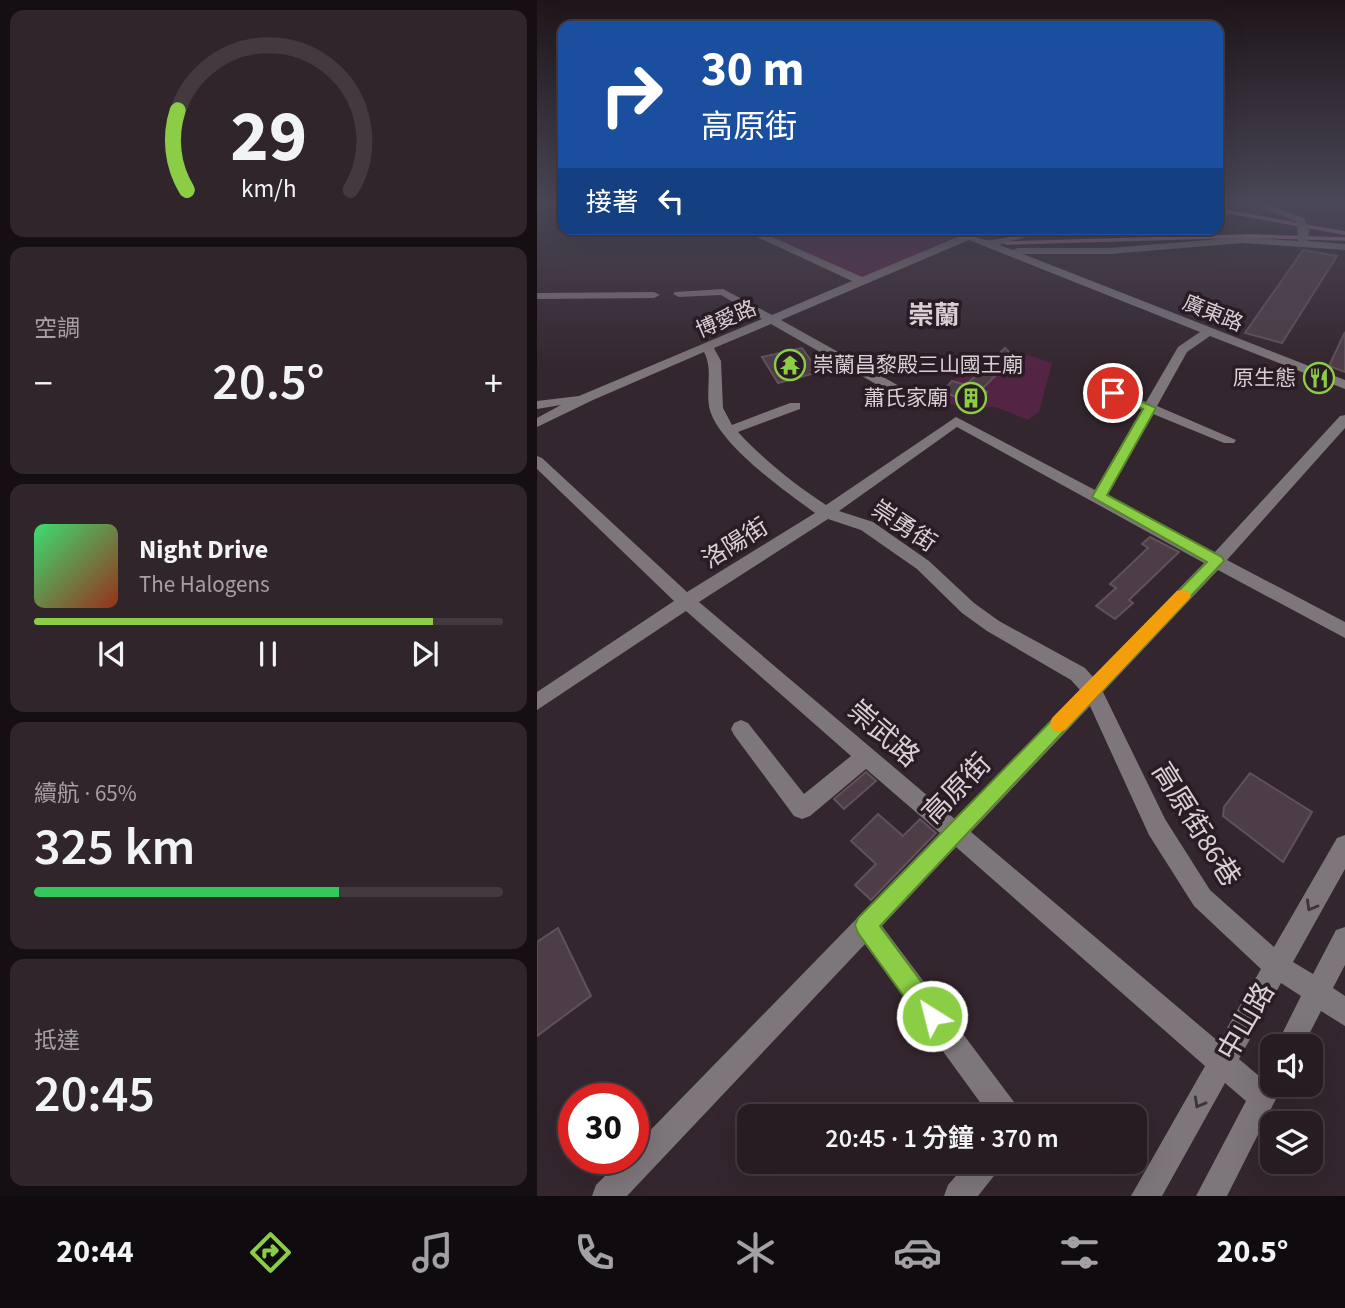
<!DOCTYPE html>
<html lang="zh-TW">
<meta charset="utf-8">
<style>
:root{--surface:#271c22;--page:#2f252a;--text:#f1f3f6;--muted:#a4a1a5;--line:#433a40;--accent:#8bce46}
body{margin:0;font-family:"Source Sans 3","Noto Sans TC",sans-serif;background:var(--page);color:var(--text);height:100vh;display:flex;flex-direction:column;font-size:26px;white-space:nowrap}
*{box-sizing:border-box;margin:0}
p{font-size:23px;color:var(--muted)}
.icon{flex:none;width:38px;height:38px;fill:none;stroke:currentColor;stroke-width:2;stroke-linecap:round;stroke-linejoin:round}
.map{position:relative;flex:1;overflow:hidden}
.sheet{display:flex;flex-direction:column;gap:10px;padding:10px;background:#150f13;width:537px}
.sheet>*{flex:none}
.top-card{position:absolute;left:21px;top:21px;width:665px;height:214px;border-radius:14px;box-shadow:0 7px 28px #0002,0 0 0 2px var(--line);background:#1a4fa0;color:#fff;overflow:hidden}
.tools{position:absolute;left:723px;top:1034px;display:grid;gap:14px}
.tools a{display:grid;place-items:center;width:63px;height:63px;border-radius:14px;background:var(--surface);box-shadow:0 7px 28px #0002,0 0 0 2px var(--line);font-size:35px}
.speed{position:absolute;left:21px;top:1083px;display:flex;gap:14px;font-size:35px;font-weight:700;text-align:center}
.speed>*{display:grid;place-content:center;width:91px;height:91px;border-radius:50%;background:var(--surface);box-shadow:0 7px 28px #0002,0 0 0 2px var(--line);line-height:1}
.speed .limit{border:10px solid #d22;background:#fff;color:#111}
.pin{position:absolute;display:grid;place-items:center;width:60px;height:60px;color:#fff;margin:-30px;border:4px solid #fff;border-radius:50%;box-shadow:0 2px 7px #0007}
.me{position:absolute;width:77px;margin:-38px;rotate:324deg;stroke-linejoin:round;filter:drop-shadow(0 0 5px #0008)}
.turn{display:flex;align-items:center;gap:24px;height:147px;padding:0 28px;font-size:32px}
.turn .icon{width:91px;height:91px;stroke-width:2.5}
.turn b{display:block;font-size:49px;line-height:60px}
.then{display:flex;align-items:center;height:66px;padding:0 28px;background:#0003;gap:14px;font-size:26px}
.big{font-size:52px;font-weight:600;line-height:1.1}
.sheet .tile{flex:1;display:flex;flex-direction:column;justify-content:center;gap:10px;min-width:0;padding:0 24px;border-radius:14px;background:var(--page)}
.sheet .dial{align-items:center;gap:0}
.dial svg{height:182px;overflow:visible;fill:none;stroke:var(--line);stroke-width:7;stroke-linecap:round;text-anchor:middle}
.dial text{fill:var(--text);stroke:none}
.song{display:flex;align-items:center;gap:21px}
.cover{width:84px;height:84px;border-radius:10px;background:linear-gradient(135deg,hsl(140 70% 55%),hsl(10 70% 35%))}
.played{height:7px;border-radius:4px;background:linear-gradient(90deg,var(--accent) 85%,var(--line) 85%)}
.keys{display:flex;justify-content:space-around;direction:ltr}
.heat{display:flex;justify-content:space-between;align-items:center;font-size:38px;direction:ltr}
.charge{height:10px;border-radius:5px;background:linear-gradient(90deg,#34c759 65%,var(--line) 0)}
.trip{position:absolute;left:200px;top:1104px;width:410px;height:70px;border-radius:14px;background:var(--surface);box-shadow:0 7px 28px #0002,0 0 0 2px var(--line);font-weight:600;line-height:70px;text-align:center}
.dock{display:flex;height:112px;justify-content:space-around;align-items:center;background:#100b0e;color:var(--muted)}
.dock .icon{width:49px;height:49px}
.dock .selected{color:var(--accent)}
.dock b{font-size:32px;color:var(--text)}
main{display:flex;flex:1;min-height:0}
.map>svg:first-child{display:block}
</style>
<main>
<section class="sheet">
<div class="tile dial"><svg viewBox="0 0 100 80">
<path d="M14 69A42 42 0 1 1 86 69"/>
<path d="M14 69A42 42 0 0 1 10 34" stroke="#8bce46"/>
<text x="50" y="56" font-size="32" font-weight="700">29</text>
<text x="50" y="72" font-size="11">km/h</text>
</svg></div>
<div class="tile"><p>空調</p>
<div class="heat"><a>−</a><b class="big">20.5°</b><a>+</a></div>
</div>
<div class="tile">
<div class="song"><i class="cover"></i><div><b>Night Drive</b><p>The Halogens</p></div></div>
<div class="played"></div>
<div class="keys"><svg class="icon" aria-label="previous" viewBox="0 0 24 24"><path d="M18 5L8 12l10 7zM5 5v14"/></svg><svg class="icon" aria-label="pause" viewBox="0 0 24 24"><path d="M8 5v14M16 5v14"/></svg><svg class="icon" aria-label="next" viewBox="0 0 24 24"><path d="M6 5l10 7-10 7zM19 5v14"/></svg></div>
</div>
<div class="tile"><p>續航 · 65%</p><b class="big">325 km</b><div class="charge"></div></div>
<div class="tile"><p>抵達</p><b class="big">20:45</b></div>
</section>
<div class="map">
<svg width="808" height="1196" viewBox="0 0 808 1196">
<rect width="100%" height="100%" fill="#34262e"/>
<g fill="#542444" fill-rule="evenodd">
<polygon points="217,229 397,229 418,238 328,280"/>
<path d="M456,352L476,358L485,353L515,363L502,412L491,420L459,407L428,409L393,397ZM415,381L449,392H450L440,403L405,392Z"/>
</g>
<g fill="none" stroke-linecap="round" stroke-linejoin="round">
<g stroke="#ac7b9b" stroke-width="3.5">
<polyline points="681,210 808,233"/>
<polyline points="469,243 712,236 808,239"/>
</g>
</g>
<g fill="#4c3d46" stroke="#61515a" stroke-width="2">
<polygon points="766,250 800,256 745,343 708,333"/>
<polygon points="808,332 808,372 792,366"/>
<polygon points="265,348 282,372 241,383 225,357"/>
<polygon points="468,348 477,357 444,390 450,392 440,404 405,392 415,381 429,385"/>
<polygon points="613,537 642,552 592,600 596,603 578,619 559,606 579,588 573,584 611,548 605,544"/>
<polygon points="329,772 339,781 307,809 297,799"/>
<polygon points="713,773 775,812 746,862 686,816 687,807"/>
<polygon points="341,814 366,836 383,819 399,833 334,900 318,885 339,864 314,841"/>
<polygon points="21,928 54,996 0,1036 0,942"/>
</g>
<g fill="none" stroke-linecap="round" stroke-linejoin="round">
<g fill="#7d767a" fill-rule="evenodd">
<path d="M708,201H721L767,218L772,230L771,241L808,244V250L706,243L573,254H486L808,380V389L673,336L650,352L620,406L699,440L697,443H687L616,414L570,496L677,553L803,416L808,415V428L690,560L808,622V638L681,570L566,692L628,819L673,890L737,947L800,838L808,835V869L756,962L776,974L799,930L808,927V965L796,988L808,996V1026L784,1011L766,1046H739L764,996L744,983L702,1059L722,1076L725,1069L735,1065V1085H746L690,1196H659L709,1101L688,1083L625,1196H594L668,1066L419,847L345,926L480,1106L484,1116H453L328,944L90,1196H55L59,1185L86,1158H96V1148L403,833L329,769L273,816L265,819L257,816L197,735L194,729L197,723L204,720L211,723L267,794L314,756L149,611L0,710V692L137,601L0,469V456L5,458L150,592L278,513C249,492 178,442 172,406C169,388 176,369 167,352L56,400L0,427V418L24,405L0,409V401L42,396L225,319L184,295L142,297L136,294L138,292L186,289L235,315L315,281L203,229H217L325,277L423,236L408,229C425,229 444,242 455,240C476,238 494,229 515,229L462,245L476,250L481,248H573L706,237L761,241L760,222ZM432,240L663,332L641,347L609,402L576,389L569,393L605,409L558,490L419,417L289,505C257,484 228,461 201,432L263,409V403H253L195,425L186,408L184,361L177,348L234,324L379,407H389V401L244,320ZM420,427L667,563L556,677L548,668L462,621L437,603L392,561L336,522L302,511ZM291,519L324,530L380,569L425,613L450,631L534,680L543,690L418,819L162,602ZM553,706L612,835L657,906L724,969L682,1042L434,832Z"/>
<polygon points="0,293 117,292 123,295 117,298 0,299"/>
<polygon points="431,1162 465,1162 460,1172 441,1196 407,1196 411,1185"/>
</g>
</g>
<defs><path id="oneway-chevron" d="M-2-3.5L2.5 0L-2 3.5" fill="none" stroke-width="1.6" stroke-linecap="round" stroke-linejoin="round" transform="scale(1.75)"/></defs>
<g stroke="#3f323a">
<use href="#oneway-chevron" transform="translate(774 906) rotate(120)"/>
<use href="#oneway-chevron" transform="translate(662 1103) rotate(119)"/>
</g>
<linearGradient id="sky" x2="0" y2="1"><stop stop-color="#1d1519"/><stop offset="0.55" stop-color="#4a4757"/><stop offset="1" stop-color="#4a4757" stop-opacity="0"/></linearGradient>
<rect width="808" height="368" fill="url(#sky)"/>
<polygon fill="#8bce46" stroke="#5a862e" stroke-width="2" points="576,389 619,408 570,495 685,557 687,561 343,926 403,1007 407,1016 403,1024 395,1028 387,1024 321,933 318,925 321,918 670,562 555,497 606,409 572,395 572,390"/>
<polygon fill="#f59e0b" points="646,590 651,591 654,596 651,600 528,730 522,732 515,730 513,724 515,718 640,591"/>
<defs>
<g id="temple-ring" transform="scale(1.575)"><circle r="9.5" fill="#2a1c25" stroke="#8bce46" stroke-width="1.5"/><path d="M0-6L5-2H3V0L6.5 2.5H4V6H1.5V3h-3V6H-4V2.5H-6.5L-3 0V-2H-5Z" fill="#8bce46"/></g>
<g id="restaurant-ring" transform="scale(1.575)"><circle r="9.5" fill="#2a1c25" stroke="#8bce46" stroke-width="1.5"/><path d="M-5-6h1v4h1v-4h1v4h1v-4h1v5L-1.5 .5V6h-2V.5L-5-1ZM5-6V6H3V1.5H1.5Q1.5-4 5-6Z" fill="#8bce46"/></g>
<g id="building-ring" transform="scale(1.575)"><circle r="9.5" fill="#2a1c25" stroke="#8bce46" stroke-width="1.5"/><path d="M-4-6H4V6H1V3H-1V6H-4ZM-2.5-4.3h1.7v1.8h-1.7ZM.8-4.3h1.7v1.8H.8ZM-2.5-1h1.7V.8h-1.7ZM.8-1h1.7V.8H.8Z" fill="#8bce46"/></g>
</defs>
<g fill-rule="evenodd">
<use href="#temple-ring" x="253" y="365"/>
<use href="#restaurant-ring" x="782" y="378"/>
<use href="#building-ring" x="434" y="398"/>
</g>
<g text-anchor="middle" stroke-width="7" stroke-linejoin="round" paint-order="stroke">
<g font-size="21" fill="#d9cfd5" stroke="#2a1c25">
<text transform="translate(676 313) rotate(22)" y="7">廣東路</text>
<text transform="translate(189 319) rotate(-23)" y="7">博愛路</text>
</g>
<g font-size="21" fill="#d9cfd5" stroke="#2a1c25" text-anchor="end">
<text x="276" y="372" text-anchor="start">崇蘭昌黎殿三山國王廟</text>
<text x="759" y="385">原生態</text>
<text x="411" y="405">蕭氏家廟</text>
</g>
<g font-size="24" fill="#d9cfd5" stroke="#2a1c25">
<text transform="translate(367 526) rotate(33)" y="8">崇勇街</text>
<text transform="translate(198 543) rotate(-32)" y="8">洛陽街</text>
</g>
<g font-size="26" font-weight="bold" fill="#d9cfd5" stroke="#2a1c25">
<text x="397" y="324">崇蘭</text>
</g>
<g font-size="28" fill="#d9cfd5" stroke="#2a1c25">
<text transform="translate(347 733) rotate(41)" y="10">崇武路</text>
<text transform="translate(419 788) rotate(-46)" y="10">高原街</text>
<text transform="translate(660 824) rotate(58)" y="10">高原街86巷</text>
<text transform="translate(708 1021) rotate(-60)" y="10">中山路</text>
</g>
</g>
</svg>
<div class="tools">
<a><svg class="icon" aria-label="sound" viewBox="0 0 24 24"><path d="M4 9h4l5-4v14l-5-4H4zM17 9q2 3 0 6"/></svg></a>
<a><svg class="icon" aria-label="layers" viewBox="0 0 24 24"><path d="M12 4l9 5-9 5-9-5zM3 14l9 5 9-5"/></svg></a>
</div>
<div class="speed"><div class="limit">30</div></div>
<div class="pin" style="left:576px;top:393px;background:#d93025"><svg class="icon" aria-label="arrive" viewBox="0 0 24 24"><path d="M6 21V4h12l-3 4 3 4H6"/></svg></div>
<svg class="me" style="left:395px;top:1016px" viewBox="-20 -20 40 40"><circle r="17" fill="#8bce46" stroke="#fff" stroke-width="3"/><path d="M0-11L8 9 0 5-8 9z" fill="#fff"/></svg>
<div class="trip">20:45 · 1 分鐘 · 370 m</div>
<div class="top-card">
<div class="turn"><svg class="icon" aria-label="right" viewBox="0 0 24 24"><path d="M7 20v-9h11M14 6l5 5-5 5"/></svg><div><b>30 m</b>高原街</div></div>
<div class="then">接著<svg class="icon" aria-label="left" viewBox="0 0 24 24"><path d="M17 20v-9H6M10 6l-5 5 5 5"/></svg></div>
</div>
</div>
</main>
<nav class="dock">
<b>20:44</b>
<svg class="icon selected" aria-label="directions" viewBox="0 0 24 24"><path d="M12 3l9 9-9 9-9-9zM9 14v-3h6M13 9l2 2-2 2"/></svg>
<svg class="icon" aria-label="music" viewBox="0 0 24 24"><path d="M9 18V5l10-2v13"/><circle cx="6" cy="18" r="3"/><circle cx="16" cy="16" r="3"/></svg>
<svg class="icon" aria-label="phone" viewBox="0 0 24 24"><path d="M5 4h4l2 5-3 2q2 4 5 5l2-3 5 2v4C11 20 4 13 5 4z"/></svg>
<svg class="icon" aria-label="climate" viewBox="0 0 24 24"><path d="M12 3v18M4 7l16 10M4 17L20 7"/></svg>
<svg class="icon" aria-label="car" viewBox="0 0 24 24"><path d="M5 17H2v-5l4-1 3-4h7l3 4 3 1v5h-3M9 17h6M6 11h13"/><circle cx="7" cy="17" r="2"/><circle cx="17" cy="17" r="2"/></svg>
<svg class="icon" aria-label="filters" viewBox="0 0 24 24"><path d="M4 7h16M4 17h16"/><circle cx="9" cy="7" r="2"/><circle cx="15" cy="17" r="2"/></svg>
<b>20.5°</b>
</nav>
